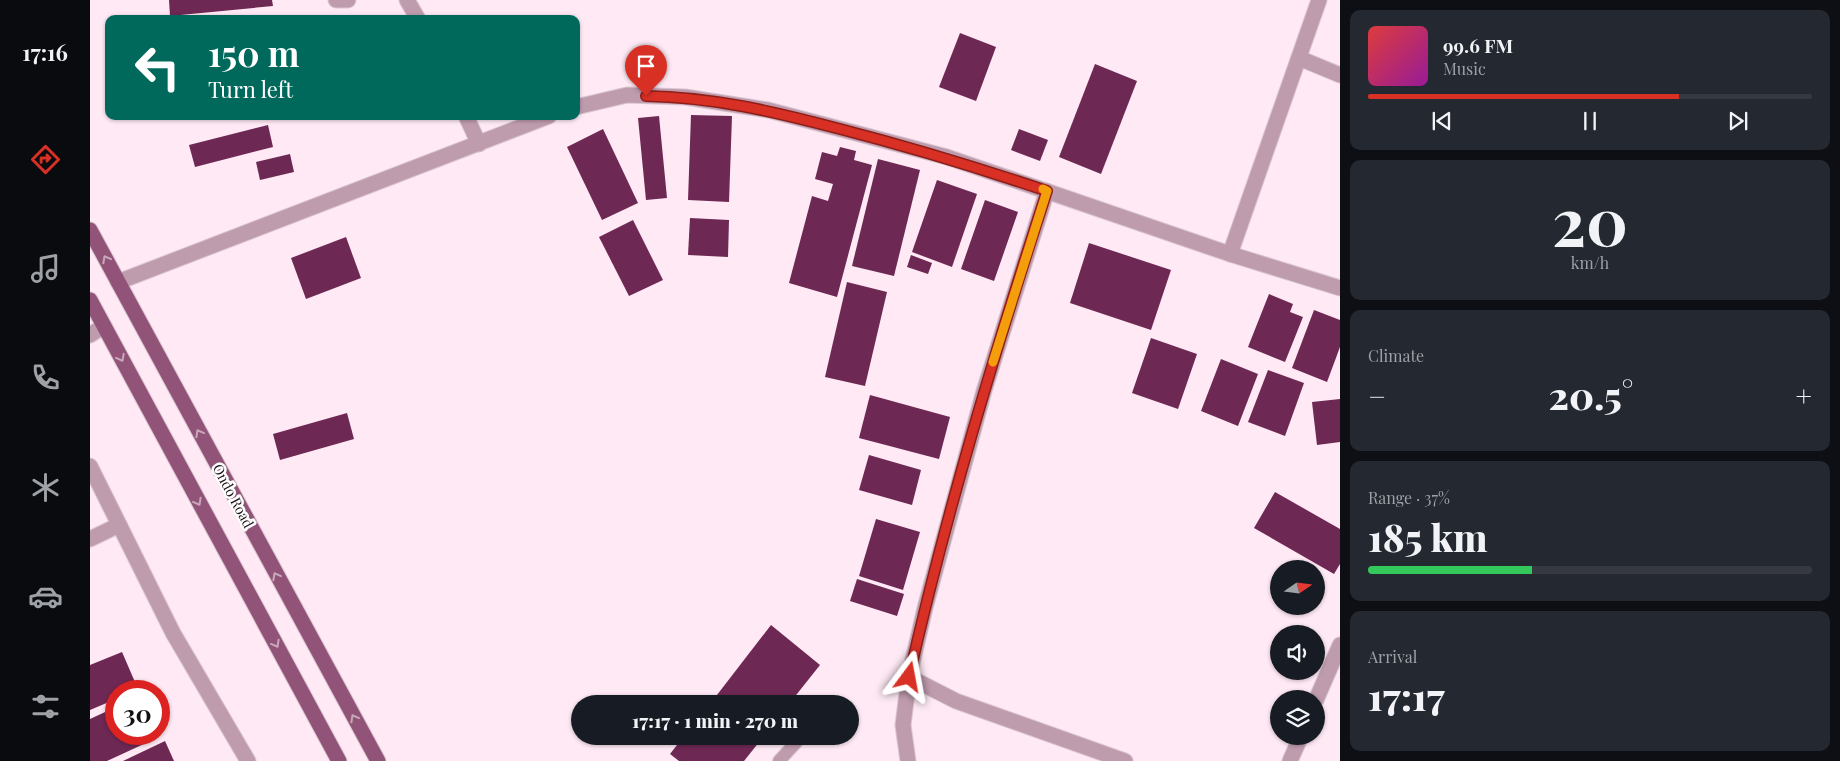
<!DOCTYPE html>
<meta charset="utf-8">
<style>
:root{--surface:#171b24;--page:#242831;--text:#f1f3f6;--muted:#9ea1a6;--line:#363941;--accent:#d93025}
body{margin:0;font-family:"Playfair Display",serif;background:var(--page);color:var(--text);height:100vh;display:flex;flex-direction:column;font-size:19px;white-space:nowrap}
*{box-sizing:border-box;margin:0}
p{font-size:16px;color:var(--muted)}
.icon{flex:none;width:28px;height:28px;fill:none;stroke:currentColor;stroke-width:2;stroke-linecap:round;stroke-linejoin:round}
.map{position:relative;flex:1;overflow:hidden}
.drawer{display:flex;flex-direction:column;gap:10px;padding:10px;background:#0d0f14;width:500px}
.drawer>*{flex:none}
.guide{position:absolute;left:15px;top:15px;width:475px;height:105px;border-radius:10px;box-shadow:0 1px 4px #0004;background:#00695c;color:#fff;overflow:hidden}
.needle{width:32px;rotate:76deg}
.tools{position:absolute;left:1180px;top:560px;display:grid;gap:10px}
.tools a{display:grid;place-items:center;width:55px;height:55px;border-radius:50%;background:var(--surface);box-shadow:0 1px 4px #0004;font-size:25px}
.speed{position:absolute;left:15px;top:680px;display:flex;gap:10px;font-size:25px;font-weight:700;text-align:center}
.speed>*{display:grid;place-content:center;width:65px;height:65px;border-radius:50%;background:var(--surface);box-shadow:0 1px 4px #0004;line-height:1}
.speed .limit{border:8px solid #d22;background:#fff;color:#111}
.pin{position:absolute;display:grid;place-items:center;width:42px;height:42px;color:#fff;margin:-51px -21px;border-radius:50% 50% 50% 0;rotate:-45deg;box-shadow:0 0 5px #0007}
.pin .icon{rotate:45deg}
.me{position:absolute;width:55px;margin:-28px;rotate:13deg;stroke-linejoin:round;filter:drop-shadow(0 0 4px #0008)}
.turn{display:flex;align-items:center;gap:18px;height:105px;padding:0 20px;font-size:22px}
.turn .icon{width:65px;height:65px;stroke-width:2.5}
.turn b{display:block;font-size:35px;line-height:42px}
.big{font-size:38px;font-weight:800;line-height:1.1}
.drawer .card{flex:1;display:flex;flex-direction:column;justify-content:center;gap:8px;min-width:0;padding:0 18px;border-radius:10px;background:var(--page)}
.drawer .dial{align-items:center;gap:0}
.dial b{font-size:65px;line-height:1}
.song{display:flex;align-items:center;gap:15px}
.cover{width:60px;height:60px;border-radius:8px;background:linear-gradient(135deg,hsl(0 70% 55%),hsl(300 70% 35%))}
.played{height:5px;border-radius:2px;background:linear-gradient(90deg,var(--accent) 70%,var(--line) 70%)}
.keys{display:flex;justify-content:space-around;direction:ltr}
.heat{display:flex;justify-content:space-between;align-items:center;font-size:28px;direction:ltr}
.charge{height:8px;border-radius:4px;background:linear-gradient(90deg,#34c759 37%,var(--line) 0)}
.trip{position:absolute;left:481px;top:695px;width:288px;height:50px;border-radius:25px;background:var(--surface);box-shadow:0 1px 4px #0004;font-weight:800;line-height:50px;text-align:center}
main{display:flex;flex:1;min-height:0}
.tab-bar{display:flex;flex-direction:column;width:90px;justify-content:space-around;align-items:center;background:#090b0e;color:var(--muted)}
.tab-bar .icon{width:35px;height:35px}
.tab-bar .active{color:var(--accent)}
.tab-bar b{font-size:22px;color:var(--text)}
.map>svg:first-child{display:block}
</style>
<main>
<nav class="tab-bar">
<b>17:16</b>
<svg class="icon active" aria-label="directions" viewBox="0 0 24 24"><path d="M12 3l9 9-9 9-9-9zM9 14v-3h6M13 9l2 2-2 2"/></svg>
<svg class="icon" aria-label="music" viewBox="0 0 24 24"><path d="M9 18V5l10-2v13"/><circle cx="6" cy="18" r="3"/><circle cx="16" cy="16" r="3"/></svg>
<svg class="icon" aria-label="phone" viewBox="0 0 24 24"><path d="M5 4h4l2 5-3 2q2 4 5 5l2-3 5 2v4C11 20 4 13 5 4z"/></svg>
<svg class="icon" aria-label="climate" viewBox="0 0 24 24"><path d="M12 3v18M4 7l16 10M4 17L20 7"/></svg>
<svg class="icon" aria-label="car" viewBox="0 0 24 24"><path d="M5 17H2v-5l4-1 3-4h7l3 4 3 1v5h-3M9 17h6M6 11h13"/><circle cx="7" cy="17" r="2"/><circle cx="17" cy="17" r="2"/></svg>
<svg class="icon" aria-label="filters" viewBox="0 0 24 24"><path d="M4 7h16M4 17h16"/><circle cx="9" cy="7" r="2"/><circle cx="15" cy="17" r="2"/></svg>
</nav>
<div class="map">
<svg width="1250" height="761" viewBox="0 0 1250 761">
<rect width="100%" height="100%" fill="#fee9f4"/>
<g fill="#6e2854">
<polygon points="79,0 182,0 183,6 80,16"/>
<polygon points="870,33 906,47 886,101 849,87"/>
<polygon points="1005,64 1047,81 1011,174 969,157"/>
<polygon points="601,115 642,116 639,202 598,200"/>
<polygon points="569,116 577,198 556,200 548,118"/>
<polygon points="178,125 183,147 105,167 99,145"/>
<polygon points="513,129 548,203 512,220 477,147"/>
<polygon points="929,129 958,140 950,161 921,150"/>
<polygon points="750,147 766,151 764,160 782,165 747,297 699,283 722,196 738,201 743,184 725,179 732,152 747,156"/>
<polygon points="200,154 204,172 170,180 166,162"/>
<polygon points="788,159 830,170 804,276 762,266"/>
<polygon points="847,180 887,194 862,267 822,252"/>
<polygon points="895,200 928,212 904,281 871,269"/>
<polygon points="600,218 639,220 638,257 598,255"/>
<polygon points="543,220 573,280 539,296 509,237"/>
<polygon points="256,237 271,278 216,299 201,258"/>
<polygon points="999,243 1081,270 1061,330 980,303"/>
<polygon points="821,255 842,263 838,274 817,267"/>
<polygon points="757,282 797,292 775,386 735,377"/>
<polygon points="1179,294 1203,304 1200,312 1213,317 1195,362 1158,347"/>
<polygon points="1224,310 1250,320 1250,347 1237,382 1202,368"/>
<polygon points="1061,338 1107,354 1088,409 1042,393"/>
<polygon points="1131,359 1168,374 1148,426 1111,411"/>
<polygon points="1178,370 1214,383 1195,436 1158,422"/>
<polygon points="780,395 860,417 849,459 769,438"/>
<polygon points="1250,399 1250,442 1227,445 1222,402"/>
<polygon points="257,413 264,439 190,460 183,434"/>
<polygon points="779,455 831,470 822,505 769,490"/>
<polygon points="1185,492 1250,529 1250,564 1244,574 1164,528"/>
<polygon points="786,519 830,532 813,590 769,576"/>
<polygon points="767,579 814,594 807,616 760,601"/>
<polygon points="681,625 730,665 699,704 620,704"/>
<polygon points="32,652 48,689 26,691 26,699 0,710 0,665"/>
<polygon points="26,707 26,734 67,734 69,737 17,761 0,761 0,719"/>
<polygon points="594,736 674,736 654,761 589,761 580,754"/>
<polygon points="75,741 84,761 33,761"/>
</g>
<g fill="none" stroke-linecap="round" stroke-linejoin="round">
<g stroke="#dac6d0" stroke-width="14">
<polyline id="service" points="689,761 711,737"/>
</g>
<g stroke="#dac6d0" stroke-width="17">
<g id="minor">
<polyline points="246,0 258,0"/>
<polyline points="317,0 328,19"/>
<polyline points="1209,58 1250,75"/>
<polyline points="486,107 537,95 595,97 678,110 857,157 1140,254 1250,288"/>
<polyline points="376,116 389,144"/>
<polyline points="1140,254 1229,0"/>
<polyline points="28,282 459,116"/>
<polyline points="0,335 14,326"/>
<polyline points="0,466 83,633 158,761"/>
<polyline points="0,539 29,525"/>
<polyline points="819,677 866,701 1035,761"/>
<polyline points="1226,700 1250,645"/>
<polyline points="818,761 813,725 819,677 835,608 894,391 957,191"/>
<polyline points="1200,761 1211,736"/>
</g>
</g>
<g stroke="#dac6d0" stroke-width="17">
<g id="primary">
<polyline points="0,230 288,761"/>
<polyline points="0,300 249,761"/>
</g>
</g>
<use href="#service" stroke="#bf9bae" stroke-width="12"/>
<use href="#minor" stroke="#bf9bae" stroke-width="15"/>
<use href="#primary" stroke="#915377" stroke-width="15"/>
</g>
<defs><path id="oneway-chevron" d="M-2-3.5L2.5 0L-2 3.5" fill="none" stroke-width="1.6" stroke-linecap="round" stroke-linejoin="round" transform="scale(1.25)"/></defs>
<g stroke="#c7a8ba">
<use href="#oneway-chevron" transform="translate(16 259) rotate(-118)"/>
<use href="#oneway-chevron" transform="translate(31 358) rotate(62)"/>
<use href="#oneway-chevron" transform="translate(109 433) rotate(-118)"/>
<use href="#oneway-chevron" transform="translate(108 502) rotate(61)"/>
<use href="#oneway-chevron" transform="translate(186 576) rotate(-118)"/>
<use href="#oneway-chevron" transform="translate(186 644) rotate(61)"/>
<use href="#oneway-chevron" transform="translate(264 718) rotate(-119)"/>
</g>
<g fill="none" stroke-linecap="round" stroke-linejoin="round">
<g stroke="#8d1f18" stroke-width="12">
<path id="route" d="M556,96C623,97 686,112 750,129C820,147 889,168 957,191C905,351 856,513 819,677"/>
</g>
<use href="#route" stroke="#d93025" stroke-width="9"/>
<polyline stroke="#f59e0b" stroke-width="9" points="903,362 957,191 953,189"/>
</g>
<g text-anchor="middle" stroke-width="5" stroke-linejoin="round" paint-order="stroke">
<g font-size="14" fill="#1a1116" stroke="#fdfdfd">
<text transform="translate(143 496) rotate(62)" y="5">Ondo Road</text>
</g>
</g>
</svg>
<div class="tools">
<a><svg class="needle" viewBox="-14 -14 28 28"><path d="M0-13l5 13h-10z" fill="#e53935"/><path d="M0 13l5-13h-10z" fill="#9ea1a6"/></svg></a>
<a><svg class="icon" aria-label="sound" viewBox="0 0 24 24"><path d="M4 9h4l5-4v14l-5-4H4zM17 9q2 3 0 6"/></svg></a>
<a><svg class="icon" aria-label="layers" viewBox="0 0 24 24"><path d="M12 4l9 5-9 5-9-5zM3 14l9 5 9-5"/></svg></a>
</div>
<div class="speed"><div class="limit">30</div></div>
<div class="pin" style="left:556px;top:96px;background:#d93025"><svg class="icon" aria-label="arrive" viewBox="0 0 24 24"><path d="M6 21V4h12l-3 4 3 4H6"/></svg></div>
<svg class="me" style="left:819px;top:677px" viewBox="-20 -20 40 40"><path d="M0-17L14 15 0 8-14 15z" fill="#d93025" stroke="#fff" stroke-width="4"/></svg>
<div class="trip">17:17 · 1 min · 270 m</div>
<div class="guide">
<div class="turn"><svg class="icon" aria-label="left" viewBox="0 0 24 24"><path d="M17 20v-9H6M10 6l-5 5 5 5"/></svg><div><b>150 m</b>Turn left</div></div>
</div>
</div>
<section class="drawer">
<div class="card">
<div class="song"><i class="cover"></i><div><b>99.6 FM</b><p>Music</p></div></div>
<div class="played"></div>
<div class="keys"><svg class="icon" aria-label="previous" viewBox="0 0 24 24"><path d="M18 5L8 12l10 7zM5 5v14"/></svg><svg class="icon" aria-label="pause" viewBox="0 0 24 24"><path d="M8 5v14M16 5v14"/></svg><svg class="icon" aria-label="next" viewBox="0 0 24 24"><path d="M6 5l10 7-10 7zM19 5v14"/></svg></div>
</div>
<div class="card dial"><b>20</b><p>km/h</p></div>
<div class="card"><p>Climate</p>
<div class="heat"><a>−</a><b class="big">20.5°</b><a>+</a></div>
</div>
<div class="card"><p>Range · 37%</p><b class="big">185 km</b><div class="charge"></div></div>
<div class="card"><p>Arrival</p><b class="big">17:17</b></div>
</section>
</main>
